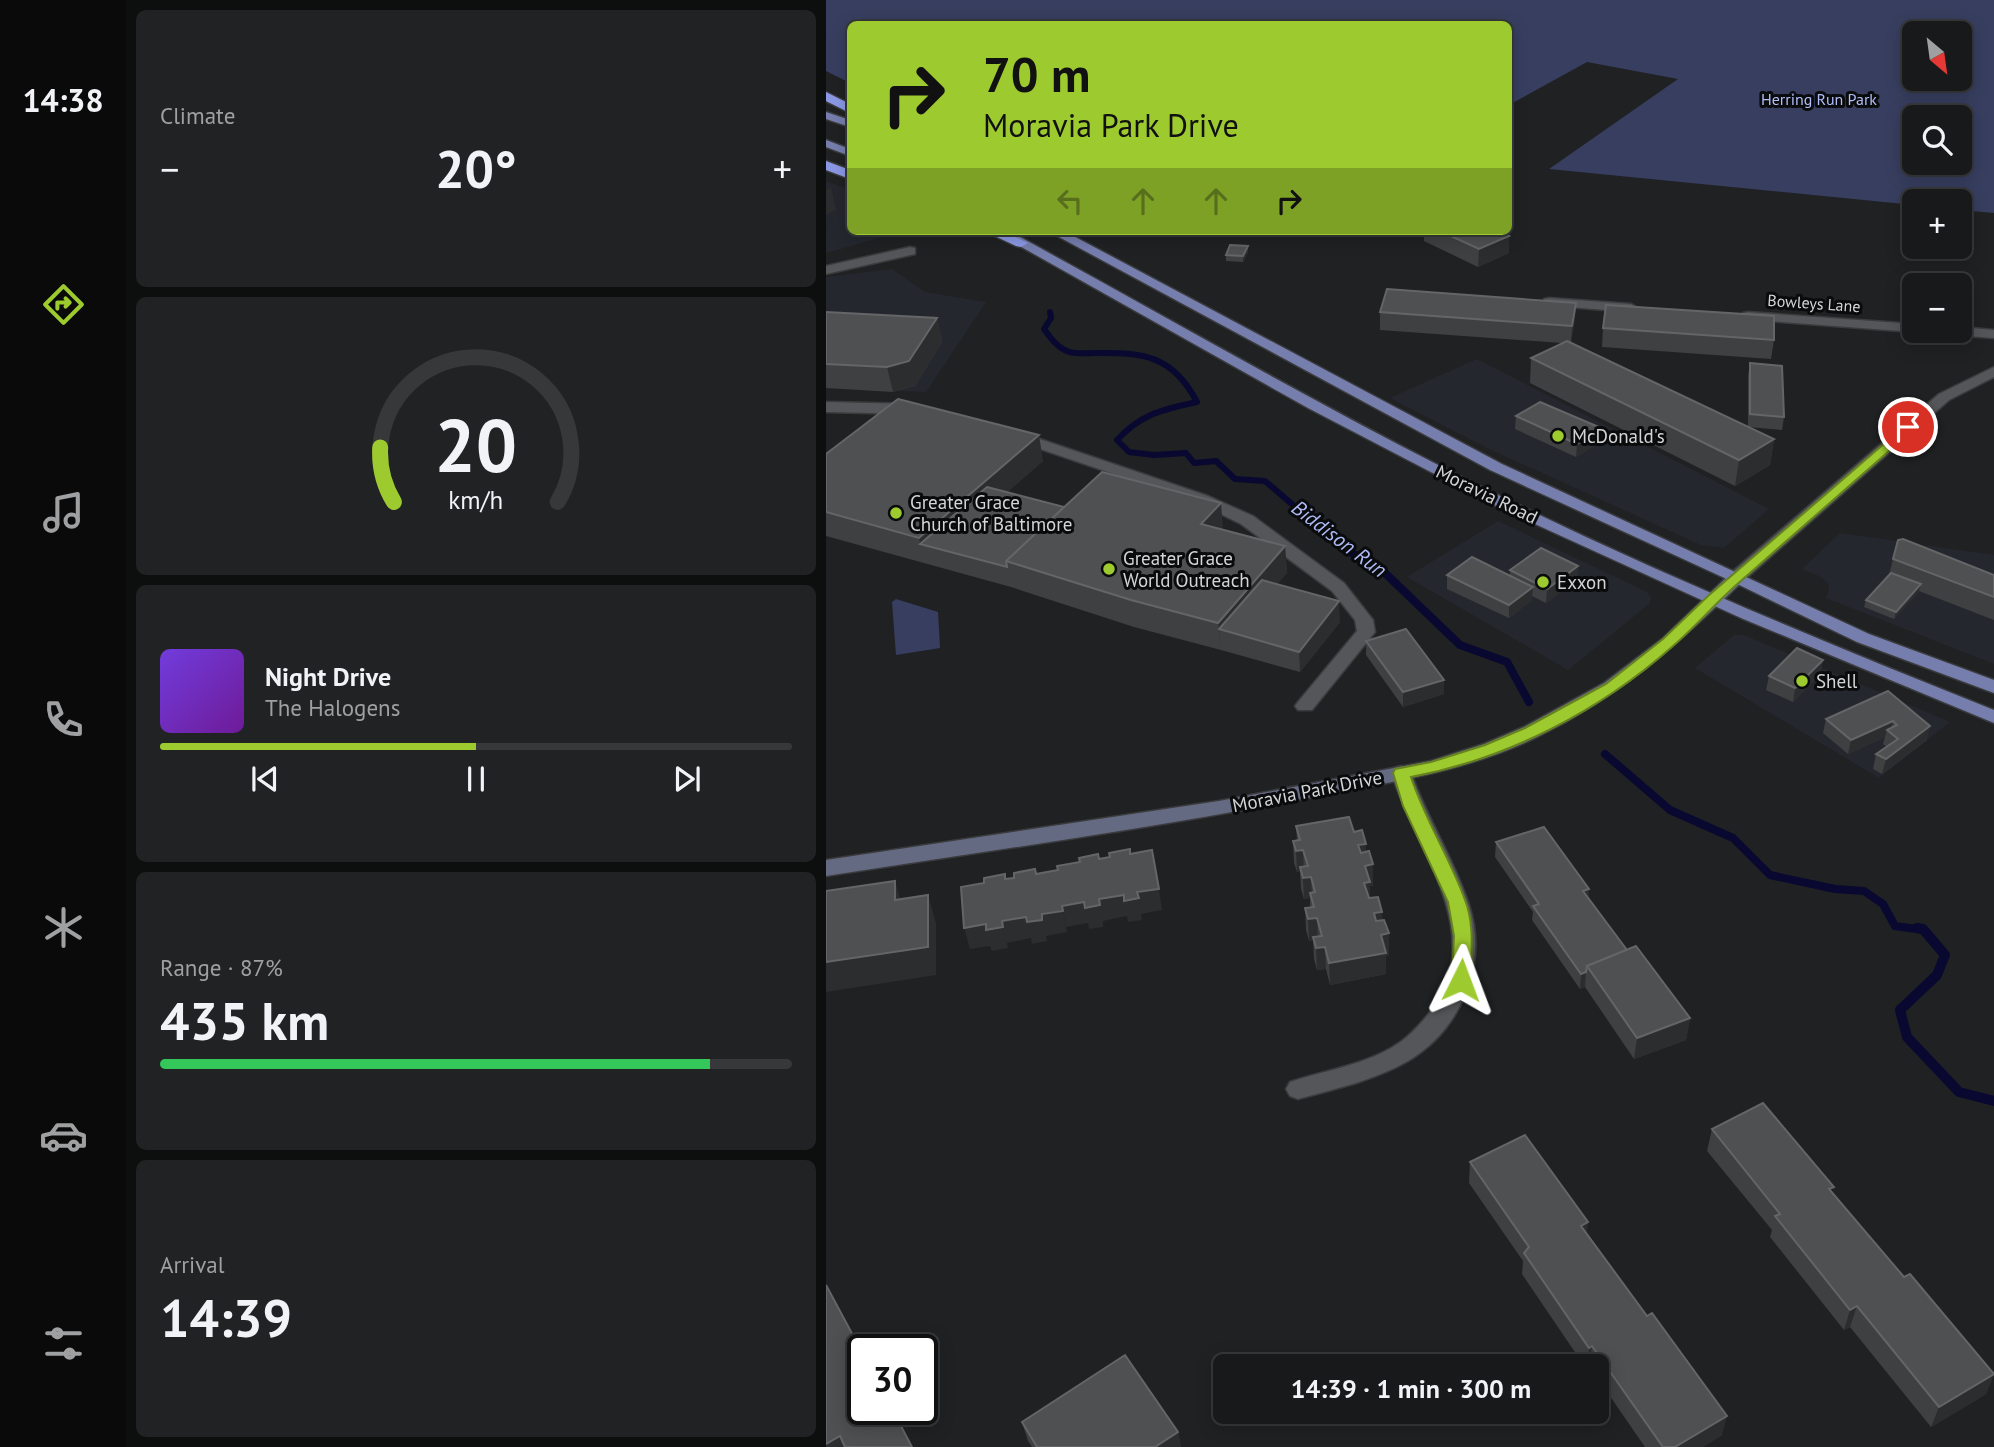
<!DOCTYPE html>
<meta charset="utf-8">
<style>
:root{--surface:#18191a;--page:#212223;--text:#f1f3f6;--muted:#9fa0a2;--line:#363839;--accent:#9dca2f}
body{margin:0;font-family:"PT Sans",sans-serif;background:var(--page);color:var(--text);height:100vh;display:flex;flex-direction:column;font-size:26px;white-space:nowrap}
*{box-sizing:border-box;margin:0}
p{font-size:23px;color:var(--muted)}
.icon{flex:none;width:38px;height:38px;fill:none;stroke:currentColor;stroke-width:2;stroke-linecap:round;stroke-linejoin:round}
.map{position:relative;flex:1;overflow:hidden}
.drawer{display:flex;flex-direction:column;gap:10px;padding:10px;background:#0d0e0e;width:700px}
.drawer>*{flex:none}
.hud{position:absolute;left:21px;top:21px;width:665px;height:214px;border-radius:10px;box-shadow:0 4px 18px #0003,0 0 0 2px var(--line);background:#9dca2f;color:#111;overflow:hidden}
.needle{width:46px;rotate:151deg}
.tools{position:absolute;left:1076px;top:21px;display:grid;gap:14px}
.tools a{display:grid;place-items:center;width:70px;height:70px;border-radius:10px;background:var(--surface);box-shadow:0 4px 18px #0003,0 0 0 2px var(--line);font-size:35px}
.speed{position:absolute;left:21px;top:1334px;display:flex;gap:14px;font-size:35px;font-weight:700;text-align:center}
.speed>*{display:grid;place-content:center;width:91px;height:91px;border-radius:50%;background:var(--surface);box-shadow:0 4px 18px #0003,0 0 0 2px var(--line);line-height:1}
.speed .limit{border:4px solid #111;border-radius:10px;background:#fff;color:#111}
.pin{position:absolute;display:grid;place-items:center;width:60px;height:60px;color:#fff;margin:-30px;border:4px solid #fff;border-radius:50%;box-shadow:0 2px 7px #0007}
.me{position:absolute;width:77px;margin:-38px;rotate:3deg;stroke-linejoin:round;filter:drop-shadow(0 0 5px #0008)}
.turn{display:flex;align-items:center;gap:24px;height:147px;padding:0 21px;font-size:32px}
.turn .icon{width:91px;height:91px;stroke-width:2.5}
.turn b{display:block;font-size:49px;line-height:60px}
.lanes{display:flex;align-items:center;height:66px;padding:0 21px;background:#0003;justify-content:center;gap:35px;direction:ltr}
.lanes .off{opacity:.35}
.big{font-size:52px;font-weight:800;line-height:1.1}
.drawer .card{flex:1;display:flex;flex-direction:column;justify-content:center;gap:10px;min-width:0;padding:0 24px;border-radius:10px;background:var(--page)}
.drawer .dial{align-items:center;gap:0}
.dial svg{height:182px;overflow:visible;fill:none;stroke:var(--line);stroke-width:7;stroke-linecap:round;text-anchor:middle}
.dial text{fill:var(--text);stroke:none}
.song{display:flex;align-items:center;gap:21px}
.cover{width:84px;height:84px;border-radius:10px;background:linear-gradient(135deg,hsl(260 70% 55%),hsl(280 70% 35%))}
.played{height:7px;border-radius:4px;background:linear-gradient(90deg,var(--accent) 50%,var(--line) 50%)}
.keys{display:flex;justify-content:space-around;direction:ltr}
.heat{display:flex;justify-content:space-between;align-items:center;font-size:38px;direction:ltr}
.charge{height:10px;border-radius:5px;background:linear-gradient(90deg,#34c759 87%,var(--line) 0)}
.trip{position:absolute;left:387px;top:1354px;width:396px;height:70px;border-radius:10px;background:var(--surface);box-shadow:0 4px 18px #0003,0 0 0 2px var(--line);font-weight:800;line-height:70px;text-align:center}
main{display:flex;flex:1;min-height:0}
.menu{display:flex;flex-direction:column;width:126px;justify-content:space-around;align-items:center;background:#0a0a0a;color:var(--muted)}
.menu .icon{width:49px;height:49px}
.menu .on{color:var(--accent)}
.menu b{font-size:32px;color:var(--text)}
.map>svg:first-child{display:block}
</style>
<main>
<nav class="menu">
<b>14:38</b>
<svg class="icon on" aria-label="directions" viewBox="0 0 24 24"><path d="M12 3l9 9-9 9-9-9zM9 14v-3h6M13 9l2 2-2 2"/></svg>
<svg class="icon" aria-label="music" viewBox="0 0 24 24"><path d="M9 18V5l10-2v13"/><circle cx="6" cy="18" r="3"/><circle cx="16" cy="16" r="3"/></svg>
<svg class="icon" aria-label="phone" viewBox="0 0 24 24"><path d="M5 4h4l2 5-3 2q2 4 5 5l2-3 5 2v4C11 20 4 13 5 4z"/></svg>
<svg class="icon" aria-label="climate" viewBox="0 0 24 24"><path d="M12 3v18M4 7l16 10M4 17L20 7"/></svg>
<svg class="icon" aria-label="car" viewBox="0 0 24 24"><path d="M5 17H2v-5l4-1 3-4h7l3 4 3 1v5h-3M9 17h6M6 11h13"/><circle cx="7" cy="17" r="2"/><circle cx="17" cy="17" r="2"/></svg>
<svg class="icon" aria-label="filters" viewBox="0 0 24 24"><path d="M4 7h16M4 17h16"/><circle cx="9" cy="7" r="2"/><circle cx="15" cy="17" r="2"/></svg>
</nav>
<section class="drawer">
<div class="card"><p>Climate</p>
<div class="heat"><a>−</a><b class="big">20°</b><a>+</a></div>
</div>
<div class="card dial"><svg viewBox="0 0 100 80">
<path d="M14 69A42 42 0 1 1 86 69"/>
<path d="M14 69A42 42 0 0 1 8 45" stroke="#9dca2f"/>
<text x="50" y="56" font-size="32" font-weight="700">20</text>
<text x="50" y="72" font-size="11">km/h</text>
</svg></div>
<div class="card">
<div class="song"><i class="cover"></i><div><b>Night Drive</b><p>The Halogens</p></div></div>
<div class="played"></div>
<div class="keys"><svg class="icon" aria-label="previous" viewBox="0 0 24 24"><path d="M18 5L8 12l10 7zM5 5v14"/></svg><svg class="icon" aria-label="pause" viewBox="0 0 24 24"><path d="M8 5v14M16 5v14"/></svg><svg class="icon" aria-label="next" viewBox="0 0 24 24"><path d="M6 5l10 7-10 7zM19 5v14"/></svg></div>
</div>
<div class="card"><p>Range · 87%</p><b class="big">435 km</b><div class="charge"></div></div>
<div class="card"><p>Arrival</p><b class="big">14:39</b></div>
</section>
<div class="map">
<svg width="1168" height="1447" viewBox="0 0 1168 1447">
<rect width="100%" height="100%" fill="#202123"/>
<g fill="#25272f">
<polygon points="0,181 24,190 24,231 92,231 60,236 0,253"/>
<polygon points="66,269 99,292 160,302 100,392 0,387 0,277"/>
<polygon points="651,359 943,509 898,548 875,545 661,448 564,398"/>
<polygon points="672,521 821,592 825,598 823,604 742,670 581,577"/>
<polygon points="1014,533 1168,555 1168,664 1000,598 1003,591 1002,583 995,577 976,569"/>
<polygon points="908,635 918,635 1124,722 1053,778 869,668"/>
</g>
<g fill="#373e5f" fill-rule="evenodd">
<path d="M0,0H1168V213L1134,210V201H1088V205L723,169L852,79L761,62L683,105L682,24H24V83L0,71ZM1088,33H1134V79H1088ZM1088,117H1134V163H1088Z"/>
<polygon points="70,599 112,612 114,648 70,655 66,602"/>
</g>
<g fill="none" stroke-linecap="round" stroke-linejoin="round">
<path stroke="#080830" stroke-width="6" d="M224,312L225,318L218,329C223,336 229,345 237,349C246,355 259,353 269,353C318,352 347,356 371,402C336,410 316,413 291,440L303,452L328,455L360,453L368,463L390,461L409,479L439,481L501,534"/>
<g stroke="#080830" stroke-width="8">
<polyline points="499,533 513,545 560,574 634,645 681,662 703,702"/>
<polyline points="779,754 844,810 907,838 944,875 1009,889 1038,891 1057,904 1069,926 1098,930"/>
</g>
<polyline stroke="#080830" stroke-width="10" points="1091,928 1097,929 1119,955 1111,975 1074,1010 1081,1037 1133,1092 1168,1101"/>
<g stroke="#3a3b3d" stroke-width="3">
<g id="minor">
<polygon points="84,247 89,248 89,254 0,274 0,266"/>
<polygon points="723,298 805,304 812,308 805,312 718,305 718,299"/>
<polygon points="922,312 1088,324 1088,331 1093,331 1088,332 917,319 917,313"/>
<polygon points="1134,327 1168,330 1168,338 1128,335 1121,331 1134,331"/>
<polygon points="0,402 86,404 94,409 86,414 0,412"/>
<polygon points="190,431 382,496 427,516 518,583 547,620 549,632 486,710 472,710 469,706 472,702 531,631 529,620 506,591 415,524 370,502 185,439 182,436 185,433"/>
<path d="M575,766L582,768L585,773C601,818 628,859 643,905C662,963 636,1029 582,1061C549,1080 509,1089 472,1099L464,1096L460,1089L464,1082C497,1071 533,1066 565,1048C580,1040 593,1026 604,1012C664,938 590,847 565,773L568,768Z"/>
</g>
</g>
<g stroke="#3a3b3d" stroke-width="3">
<polygon id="tertiary" points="1168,367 1168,377 1123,400 917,581 905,581 902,577 905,573 1113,394"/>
</g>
<g stroke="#3a3b3d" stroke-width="3">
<path id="secondary" d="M911,572L920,577L917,581C852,644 794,696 711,737C640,772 559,783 481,798C322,829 161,851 0,876V860L393,801L605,761L658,744L698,727L778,683L836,639L905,573Z"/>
</g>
<g stroke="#3a3b3d" stroke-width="3">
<g id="primary">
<polygon points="0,112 24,120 24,127 0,119"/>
<polygon points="0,140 24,149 24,156 0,147"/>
<path d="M167,231H183C328,310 471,393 618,468C797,559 982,636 1168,710V723L915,618L672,507L482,408Z"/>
<polygon points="222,231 238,231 676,464 1043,634 1168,680 1168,693 1031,642 905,581 664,470"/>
</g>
</g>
<g stroke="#3a3b3d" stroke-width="3">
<g id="motorway">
<polygon points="0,92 24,104 24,113 0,101"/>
<polygon points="0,161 24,170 24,179 0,170"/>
<polygon points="158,231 177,231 202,243 195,247 190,246"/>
</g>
</g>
<use href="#minor" fill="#555659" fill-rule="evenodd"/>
<use href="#tertiary" fill="#555659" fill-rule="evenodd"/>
<use href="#secondary" fill="#656a83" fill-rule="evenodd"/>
<use href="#primary" fill="#757ead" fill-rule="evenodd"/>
<use href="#motorway" fill="#8b99e5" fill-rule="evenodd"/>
</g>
<g fill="#3f4042">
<polygon points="588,231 673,231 683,236 683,253 652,267 598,241 598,236 595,237 588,234"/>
<polygon points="422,246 422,252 417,262 400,261 400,255"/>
<polygon points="750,303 745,343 948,439 944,465 909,486 704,383 705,358 736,343 554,330 554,312"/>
<polygon points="0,312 111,318 116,342 89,386 67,392 0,388"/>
<polygon points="777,328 948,340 945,359 776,347"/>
<polygon points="924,363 958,417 956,430 922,427 922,376"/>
<polygon points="690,416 775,428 774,442 750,457 689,429"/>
<polygon points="0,454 217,461 181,492 238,507 397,529 397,530 459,546 461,573 451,584 514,622 474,672 395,650 308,627 185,587 0,536"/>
<polygon points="1067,559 1168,575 1168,620 1093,591 1068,619 1038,607 1040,600 1063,575"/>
<polygon points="752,566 751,579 720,603 706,596 706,600 683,618 621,589 621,575 684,575 684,570"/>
<polygon points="540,641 618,694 577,707 540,655"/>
<polygon points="997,660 994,674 967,702 940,690 943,676"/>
<polygon points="1062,691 1101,740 1056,774 1047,769 1050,754 1061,747 1057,744 1059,737 1022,754 997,733 1000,719"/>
<polygon points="470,826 528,832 540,844 540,851 547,864 547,886 544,886 544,898 557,920 563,955 560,956 560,974 504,985 500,969 491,970 488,959 487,940 483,941 480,930 479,908 484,908 484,898 478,899 475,889 474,872 471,872 468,863 467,841 471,841"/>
<polygon points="670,842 763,889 762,897 801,950 864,1018 860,1040 808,1059 759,987 754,989 706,920 707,912 669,857"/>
<polygon points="886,1129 1006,1192 1078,1277 1168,1373 1160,1394 1105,1427 1024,1327 1018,1330 944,1237 946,1230 881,1151"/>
<polygon points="644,1162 761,1233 896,1435 877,1447 819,1447 770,1376 770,1367 759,1367 696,1274 697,1261 643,1183"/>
<polygon points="196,1422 352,1432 355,1447 206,1447 202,1441"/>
</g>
<g fill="#2c2d2f">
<polygon points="5,187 10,210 0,215 0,190"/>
<polygon points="595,231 598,231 598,236 595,237"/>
<polygon points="683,236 683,253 652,267 653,249"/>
<polygon points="422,246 422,252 417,262 417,256"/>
<polygon points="750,303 749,321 745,344 746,326"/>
<polygon points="111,318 116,342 89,386 67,392 61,367"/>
<polygon points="775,428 774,442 750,457 751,444"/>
<polygon points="213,435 217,461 116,550 94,544 93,538"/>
<polygon points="948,439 944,465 909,486 913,460"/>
<polygon points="395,503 397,529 377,550 375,524"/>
<polygon points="459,546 461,573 409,633 393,629 395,650 392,623"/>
<polygon points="752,566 751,579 720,603 721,589"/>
<polygon points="1095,584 1093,591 1068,619 1070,612"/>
<polygon points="707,587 706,600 683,618 683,605"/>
<polygon points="513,601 514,622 474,672 473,652"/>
<polygon points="997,660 994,674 967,702 969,688"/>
<polygon points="618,680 618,694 577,707 577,692"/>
<polygon points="1067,721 1064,732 1061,730 1059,737 1022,754 1025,740"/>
<polygon points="1104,726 1101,740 1056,774 1060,759"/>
<polygon points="540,844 541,865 533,867 532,845"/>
<polygon points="477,850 478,871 474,867 474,872 471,872 470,851"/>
<polygon points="547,864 547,886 544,886 544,903 538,883 539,866"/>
<polygon points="485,877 486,898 484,893 484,898 478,899 477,878"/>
<polygon points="69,881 77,909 69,900"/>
<polygon points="333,889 336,910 315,914 316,920 302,922 301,916 277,921 277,927 263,929 262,923 240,927 236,906"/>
<polygon points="763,889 762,903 757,891"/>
<polygon points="102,895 110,923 110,975 0,992 0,962"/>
<polygon points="237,911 241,932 220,936 221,941 206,944 205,938 181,943 182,948 166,951 164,946 144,949 138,928"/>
<polygon points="556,912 557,933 548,934 548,913"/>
<polygon points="491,918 492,939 483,941 482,919"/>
<polygon points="563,933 563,955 560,956 560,974 504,985 503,963 555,935"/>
<polygon points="499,947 500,969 491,970 490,948"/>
<polygon points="760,972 759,987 754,989 755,974"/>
<polygon points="864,1018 860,1040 808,1059 811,1038"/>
<polygon points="762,1222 760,1243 755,1226"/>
<polygon points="1031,1306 1024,1327 1018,1330 1024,1310"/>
<polygon points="766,1346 763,1366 760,1367 763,1348"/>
<polygon points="1168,1374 1160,1394 1105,1427 1113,1407"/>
<polygon points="901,1416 896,1435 877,1447 849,1447"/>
<polygon points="352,1432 355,1447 329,1447"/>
<polygon points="14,1436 19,1447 0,1447 0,1444"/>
</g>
<g fill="#4f5052" stroke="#646567" stroke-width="2">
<polygon points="614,231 673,231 683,236 653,249"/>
<polygon points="404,245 422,246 417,256 400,255"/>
<polygon points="561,289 750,303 746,326 554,312"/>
<polygon points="780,305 948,316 948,340 777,328"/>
<polygon points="0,312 111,318 83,361 61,367 0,364"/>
<polygon points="741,341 948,439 913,460 705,358"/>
<polygon points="924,363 956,366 958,417 924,414"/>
<polygon points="72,399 213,435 93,538 0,512 0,454"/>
<polygon points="714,402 775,428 751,444 690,416"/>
<polygon points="276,472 395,503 375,524 459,546 392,623 305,600 180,561"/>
<polygon points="161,487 238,507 180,561 181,567 94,544"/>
<polygon points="1077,539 1168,575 1168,597 1067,559 1072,540"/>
<polygon points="715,548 752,566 721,589 684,570"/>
<polygon points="646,557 707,587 683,605 621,575"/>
<polygon points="1065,573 1095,584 1070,612 1040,600"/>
<polygon points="436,580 513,601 473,652 393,629"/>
<polygon points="580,629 618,680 577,692 540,641"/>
<polygon points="971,648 997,660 969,688 943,676"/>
<polygon points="1062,691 1104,726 1060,759 1050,754 1072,739 1061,730 1071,725 1067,721 1025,740 1000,719"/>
<polygon points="523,817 528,832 536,830 540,844 532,845 535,853 543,851 547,864 539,866 544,882 538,883 543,898 552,897 556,912 548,913 550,921 558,920 563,933 555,935 560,953 503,963 499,947 490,948 487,937 496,936 491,918 482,919 479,908 488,907 484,893 489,892 485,877 477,878 474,867 482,866 477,850 470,851 467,841 474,840 470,826"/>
<polygon points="718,827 763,889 757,891 801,950 761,966 760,972 755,974 707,906 713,904 670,842"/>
<polygon points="304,849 304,854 326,850 333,889 311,892 313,898 298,901 298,895 273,899 274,905 259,908 258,902 236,906 237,911 216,914 216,920 201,922 200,917 176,921 177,927 160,930 160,924 138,928 135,887 158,883 158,878 179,874 179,879 188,878 188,873 209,869 210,874 232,870 231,866 254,862 253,858 272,854 273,859 284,857 283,853"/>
<polygon points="69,881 69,900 102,895 102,947 0,962 0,891"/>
<polygon points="810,946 864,1018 811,1038 761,966"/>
<polygon points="937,1103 1008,1187 1003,1189 1078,1277 1084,1274 1168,1374 1113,1407 1031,1306 1024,1310 949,1216 954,1214 886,1129"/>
<polygon points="699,1135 762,1222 755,1226 821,1316 826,1313 901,1416 849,1447 837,1447 766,1346 763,1348 698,1253 703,1247 644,1162"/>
<polygon points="0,1285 37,1354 37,1409 66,1409 86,1447 19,1447 14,1436 0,1444"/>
<polygon points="299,1355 352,1432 329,1447 211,1447 196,1422"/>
</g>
<path fill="#9dca2f" stroke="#66831f" stroke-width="2" d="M1082,423L1087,424V430C1027,482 968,535 908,587C887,606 868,628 847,646C774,711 681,759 585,777C599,820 624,858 639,900C649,925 645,954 645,980L642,985L635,988L629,985L626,980L628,936L622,902L577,806L567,773L569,769L605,762L659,745L699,728L780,684L837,639L882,596Z"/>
<g fill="#9dca2f" stroke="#0a0b0c" stroke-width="2.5">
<circle cx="732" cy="436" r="7"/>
<circle cx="70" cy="513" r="7"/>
<circle cx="283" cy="569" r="7"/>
<circle cx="717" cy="582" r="7"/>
<circle cx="976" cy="681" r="7"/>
</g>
<g text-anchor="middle" stroke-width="6" stroke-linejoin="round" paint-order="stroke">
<g font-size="16" fill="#b1befa" stroke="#0a0b0c">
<text x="993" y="105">Herring Run Park</text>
</g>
<g font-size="16" fill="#d4d5d6" stroke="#0a0b0c">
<text transform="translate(988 303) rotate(4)" y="6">Bowleys Lane</text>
</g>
<g font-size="19" fill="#d4d5d6" stroke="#0a0b0c" text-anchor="start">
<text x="746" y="443">McDonald's</text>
<text x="84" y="509">Greater Grace<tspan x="84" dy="22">Church of Baltimore</tspan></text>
<text x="297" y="565">Greater Grace<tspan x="297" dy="22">World Outreach</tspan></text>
<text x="731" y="589">Exxon</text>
<text x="990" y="688">Shell</text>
</g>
<g font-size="19" fill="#d4d5d6" stroke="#0a0b0c">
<text transform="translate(661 494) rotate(26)" y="7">Moravia Road</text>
<text transform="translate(481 791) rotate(-11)" y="7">Moravia Park Drive</text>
</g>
<g font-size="21" font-style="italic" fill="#aebbf6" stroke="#0a0b0c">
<text transform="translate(513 539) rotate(37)" y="7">Biddison Run</text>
</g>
</g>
</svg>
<div class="tools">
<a><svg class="needle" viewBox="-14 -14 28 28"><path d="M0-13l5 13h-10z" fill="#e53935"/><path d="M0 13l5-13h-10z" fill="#9fa0a2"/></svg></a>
<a><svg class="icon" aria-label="search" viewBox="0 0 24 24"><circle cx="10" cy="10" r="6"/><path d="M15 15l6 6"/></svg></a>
<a>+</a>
<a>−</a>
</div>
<div class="speed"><div class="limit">30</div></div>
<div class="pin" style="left:1082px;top:427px;background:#d93025"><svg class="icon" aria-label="arrive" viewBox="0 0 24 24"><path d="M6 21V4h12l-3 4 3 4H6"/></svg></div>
<svg class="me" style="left:635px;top:980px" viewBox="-20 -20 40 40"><path d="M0-17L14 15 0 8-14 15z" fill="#9dca2f" stroke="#fff" stroke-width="4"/></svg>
<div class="trip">14:39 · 1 min · 300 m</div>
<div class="hud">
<div class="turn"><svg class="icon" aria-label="right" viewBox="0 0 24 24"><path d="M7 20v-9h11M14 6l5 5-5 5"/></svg><div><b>70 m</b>Moravia Park Drive</div></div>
<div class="lanes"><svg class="icon off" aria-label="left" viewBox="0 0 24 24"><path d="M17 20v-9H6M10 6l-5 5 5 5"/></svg><svg class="icon off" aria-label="ahead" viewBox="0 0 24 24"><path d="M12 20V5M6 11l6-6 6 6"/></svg><svg class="icon off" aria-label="ahead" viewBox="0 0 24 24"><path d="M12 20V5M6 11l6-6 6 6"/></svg><svg class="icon" aria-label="right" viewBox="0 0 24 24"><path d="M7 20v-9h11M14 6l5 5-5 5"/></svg></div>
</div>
</div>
</main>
